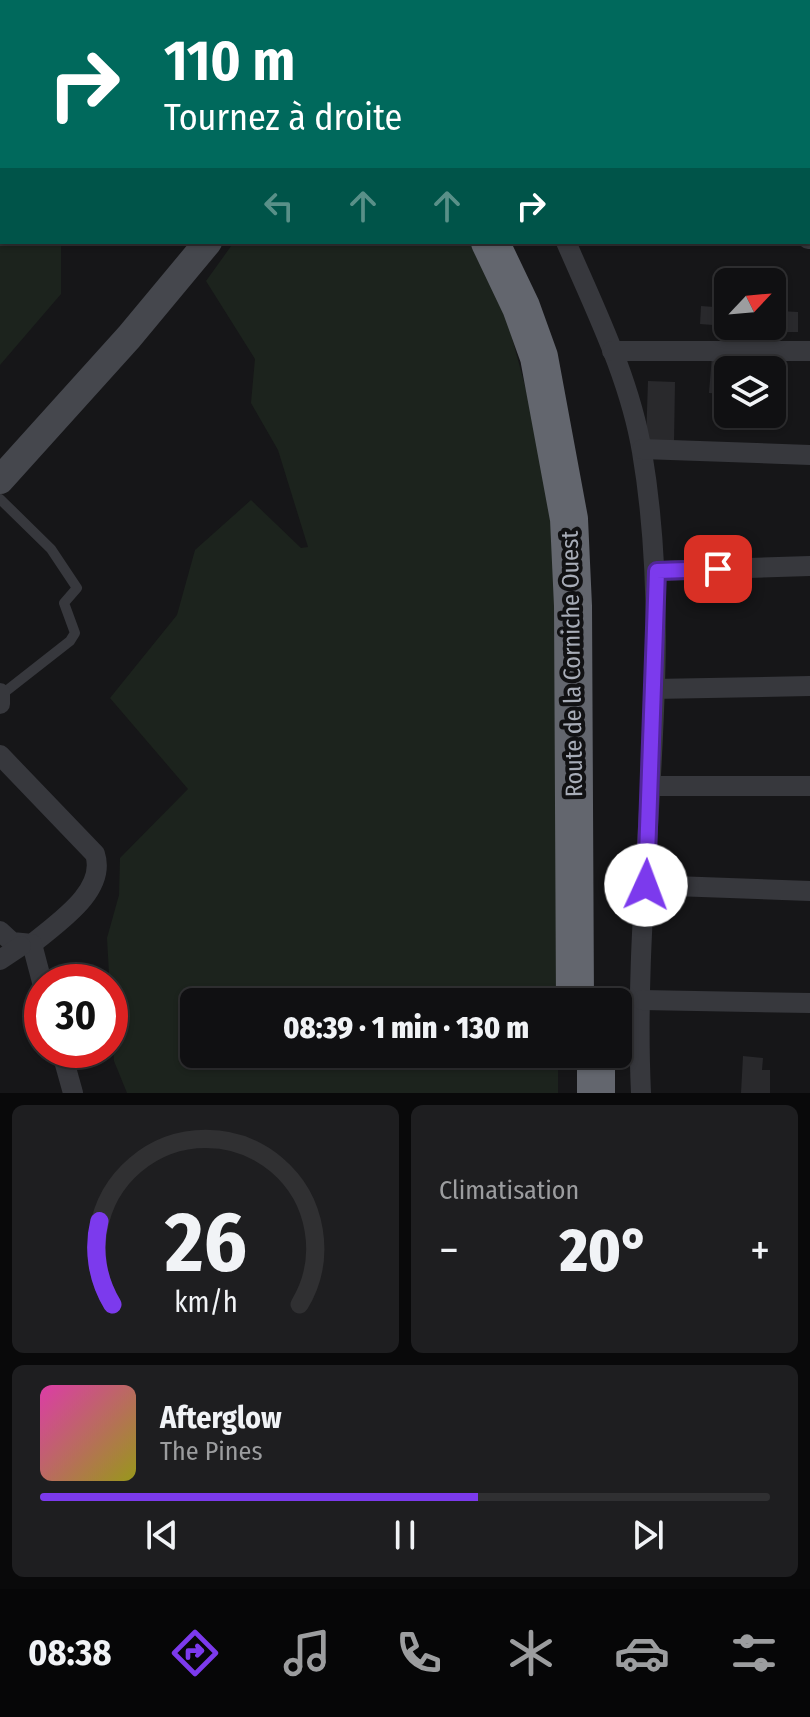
<!DOCTYPE html>
<html lang="fr">
<meta charset="utf-8">
<style>
:root{--surface:#101012;--page:#1e1e20;--text:#f1f3f6;--muted:#9c9d9f;--line:#303032;--accent:#7c3aed}
body{margin:0;font-family:"Fira Sans Condensed",sans-serif;background:var(--page);color:var(--text);height:100vh;display:flex;flex-direction:column;font-size:30px;white-space:nowrap}
*{box-sizing:border-box;margin:0}
p{font-size:26px;color:var(--muted)}
.icon{flex:none;width:44px;height:44px;fill:none;stroke:currentColor;stroke-width:2;stroke-linecap:round;stroke-linejoin:round}
.map{position:relative;height:1093px;overflow:hidden}
.drawer{display:flex;flex-direction:column;gap:12px;padding:12px;background:#09090a;flex:1}
.drawer>*{flex:none}
.banner{position:absolute;left:0px;top:0px;width:810px;height:244px;box-shadow:0 2px 6px #0004,0 0 0 2px var(--line);background:#00695c;color:#fff;overflow:hidden}
.needle{width:52px;rotate:64deg}
.tools{position:absolute;left:714px;top:268px;display:grid;gap:16px}
.tools a{display:grid;place-items:center;width:72px;height:72px;border-radius:12px;background:var(--surface);box-shadow:0 2px 6px #0004,0 0 0 2px var(--line);font-size:40px}
.speed{position:absolute;left:24px;top:964px;display:flex;gap:16px;font-size:40px;font-weight:700;text-align:center}
.speed>*{display:grid;place-content:center;width:104px;height:104px;border-radius:50%;background:var(--surface);box-shadow:0 2px 6px #0004,0 0 0 2px var(--line);line-height:1}
.speed .limit{border:12px solid #d22;background:#fff;color:#111}
.pin{position:absolute;display:grid;place-items:center;width:68px;height:68px;color:#fff;margin:-34px;border-radius:16px;box-shadow:0 4px 12px #0006}
.me{position:absolute;width:88px;margin:-44px;rotate:2deg;stroke-linejoin:round;filter:drop-shadow(0 0 6px #0008)}
.turn{display:flex;align-items:center;gap:28px;height:168px;padding:0 32px;font-size:36px}
.turn .icon{width:104px;height:104px;stroke-width:2.5}
.turn b{display:block;font-size:56px;line-height:68px}
.lanes{display:flex;align-items:center;height:76px;padding:0 32px;background:#0003;justify-content:center;gap:40px;direction:ltr}
.lanes .off{opacity:.35}
.big{font-size:60px;font-weight:800;line-height:1.1}
.drawer .card{flex:1;display:flex;flex-direction:column;justify-content:center;gap:12px;min-width:0;padding:0 28px;border-radius:12px;background:var(--page)}
.drawer .dial{align-items:center;gap:0}
.dial svg{height:208px;overflow:visible;fill:none;stroke:var(--line);stroke-width:7;stroke-linecap:round;text-anchor:middle}
.dial text{fill:var(--text);stroke:none}
.song{display:flex;align-items:center;gap:24px}
.cover{width:96px;height:96px;border-radius:12px;background:linear-gradient(135deg,hsl(320 70% 55%),hsl(60 70% 35%))}
.played{height:8px;border-radius:4px;background:linear-gradient(90deg,var(--accent) 60%,var(--line) 60%)}
.keys{display:flex;justify-content:space-around;direction:ltr}
.heat{display:flex;justify-content:space-between;align-items:center;font-size:44px;direction:ltr}
.drawer .tiles{flex:1;display:grid;gap:12px;grid-template-columns:1fr 1fr}
.card:last-child{grid-column:span 2}
.trip{position:absolute;left:180px;top:988px;width:452px;height:80px;border-radius:12px;background:var(--surface);box-shadow:0 2px 6px #0004,0 0 0 2px var(--line);font-weight:800;line-height:80px;text-align:center}
.tabs{display:flex;height:128px;justify-content:space-around;align-items:center;background:#060607;color:var(--muted)}
.tabs .icon{width:56px;height:56px}
.tabs .current{color:var(--accent)}
.tabs b{font-size:36px;color:var(--text)}
.map>svg:first-child{display:block}
</style>
<div class="map">
<svg width="810" height="1093" viewBox="0 0 810 1093">
<rect width="100%" height="100%" fill="#161618"/>
<g fill="#1c231d">
<polygon points="0,0 290,0 2,2 2,242 61,242 61,294 0,365"/>
<polygon points="234,242 471,242 507,319 542,449 559,573 558,1002 194,1002 194,1054 558,1054 558,1093 127,1093 114,1061 107,938 119,895 120,858 188,789 110,698 177,615 195,550 251,500 301,548 308,547 278,450 251,403 255,359 206,281"/>
</g>
<g fill="#29292c">
<polygon points="724,299 728,299 728,326 723,325"/>
<polygon points="701,306 714,307 713,325 700,324"/>
<polygon points="780,311 798,312 798,332 779,332"/>
<polygon points="712,356 731,357 728,394 709,393"/>
<polygon points="648,381 675,382 674,442 646,441"/>
<polygon points="743,1056 763,1058 762,1070 770,1070 770,1093 741,1093"/>
</g>
<g fill="none" stroke-linecap="round" stroke-linejoin="round">
<polyline stroke="#37383d" stroke-width="10" points="0,499 51,549 77,588 64,603 75,633 70,641 1,695"/>
<g stroke="#37383d" stroke-width="20">
<polyline points="644,0 644,2"/>
<polyline points="802,2 802,0"/>
<polyline points="808,99 810,100"/>
<polyline points="808,239 810,239"/>
<path d="M566,242C595,309 630,379 642,452C678,664 631,880 641,1093"/>
<polyline points="612,351 810,351"/>
<polyline points="642,449 810,455"/>
<polyline points="657,571 810,566"/>
<polyline points="653,689 810,686"/>
<polyline points="0,693 0,704"/>
<path d="M0,755L95,854C107,891 57,923 32,944L12,942L0,931"/>
<polyline points="650,786 810,786"/>
<polyline points="646,885 810,891"/>
<polyline points="32,944 42,982"/>
<polyline points="0,960 21,946"/>
<polyline points="642,1000 810,1003"/>
<polyline points="61,1050 73,1093"/>
</g>
<polyline stroke="#45474d" stroke-width="28" points="0,480 129,337 208,242"/>
<g stroke="#63666e" stroke-width="38">
<polyline points="380,0 382,2"/>
<polyline points="323,2 324,0"/>
<polyline points="490,242 521,307 539,357 569,519 573,606 575,1002"/>
<polyline points="596,1093 596,1054"/>
</g>
</g>
<g fill="none" stroke-linecap="round" stroke-linejoin="round">
<g stroke="#51269a" stroke-width="20">
<polyline id="route" points="646,885 657,571 718,569"/>
</g>
<use href="#route" stroke="#7c3aed" stroke-width="14"/>
</g>
<g text-anchor="middle" stroke-width="8" stroke-linejoin="round" paint-order="stroke">
<g font-size="24" fill="#a8adb8" stroke="#111113">
<text transform="translate(572 664) rotate(-91)" y="8">Route de la Corniche Ouest</text>
</g>
</g>
</svg>
<div class="tools">
<a><svg class="needle" viewBox="-14 -14 28 28"><path d="M0-13l5 13h-10z" fill="#e53935"/><path d="M0 13l5-13h-10z" fill="#9c9d9f"/></svg></a>
<a><svg class="icon" aria-label="layers" viewBox="0 0 24 24"><path d="M12 4l9 5-9 5-9-5zM3 14l9 5 9-5"/></svg></a>
</div>
<div class="speed"><div class="limit">30</div></div>
<div class="pin" style="left:718px;top:569px;background:#d93025"><svg class="icon" aria-label="arrive" viewBox="0 0 24 24"><path d="M6 21V4h12l-3 4 3 4H6"/></svg></div>
<svg class="me" style="left:646px;top:885px" viewBox="-20 -20 40 40"><circle r="19" fill="#fff"/><path d="M0-13L10 11 0 6-10 11z" fill="#7c3aed"/></svg>
<div class="trip">08:39 · 1 min · 130 m</div>
<div class="banner">
<div class="turn"><svg class="icon" aria-label="right" viewBox="0 0 24 24"><path d="M7 20v-9h11M14 6l5 5-5 5"/></svg><div><b>110 m</b>Tournez à droite</div></div>
<div class="lanes"><svg class="icon off" aria-label="left" viewBox="0 0 24 24"><path d="M17 20v-9H6M10 6l-5 5 5 5"/></svg><svg class="icon off" aria-label="ahead" viewBox="0 0 24 24"><path d="M12 20V5M6 11l6-6 6 6"/></svg><svg class="icon off" aria-label="ahead" viewBox="0 0 24 24"><path d="M12 20V5M6 11l6-6 6 6"/></svg><svg class="icon" aria-label="right" viewBox="0 0 24 24"><path d="M7 20v-9h11M14 6l5 5-5 5"/></svg></div>
</div>
</div>
<section class="drawer">
<div class="tiles">
<div class="card dial"><svg viewBox="0 0 100 80">
<path d="M14 69A42 42 0 1 1 86 69"/>
<path d="M14 69A42 42 0 0 1 9 37" stroke="#7c3aed"/>
<text x="50" y="56" font-size="32" font-weight="700">26</text>
<text x="50" y="72" font-size="11">km/h</text>
</svg></div>
<div class="card"><p>Climatisation</p>
<div class="heat"><a>−</a><b class="big">20°</b><a>+</a></div>
</div>
<div class="card">
<div class="song"><i class="cover"></i><div><b>Afterglow</b><p>The Pines</p></div></div>
<div class="played"></div>
<div class="keys"><svg class="icon" aria-label="previous" viewBox="0 0 24 24"><path d="M18 5L8 12l10 7zM5 5v14"/></svg><svg class="icon" aria-label="pause" viewBox="0 0 24 24"><path d="M8 5v14M16 5v14"/></svg><svg class="icon" aria-label="next" viewBox="0 0 24 24"><path d="M6 5l10 7-10 7zM19 5v14"/></svg></div>
</div>
</div>
</section>
<nav class="tabs">
<b>08:38</b>
<svg class="icon current" aria-label="directions" viewBox="0 0 24 24"><path d="M12 3l9 9-9 9-9-9zM9 14v-3h6M13 9l2 2-2 2"/></svg>
<svg class="icon" aria-label="music" viewBox="0 0 24 24"><path d="M9 18V5l10-2v13"/><circle cx="6" cy="18" r="3"/><circle cx="16" cy="16" r="3"/></svg>
<svg class="icon" aria-label="phone" viewBox="0 0 24 24"><path d="M5 4h4l2 5-3 2q2 4 5 5l2-3 5 2v4C11 20 4 13 5 4z"/></svg>
<svg class="icon" aria-label="climate" viewBox="0 0 24 24"><path d="M12 3v18M4 7l16 10M4 17L20 7"/></svg>
<svg class="icon" aria-label="car" viewBox="0 0 24 24"><path d="M5 17H2v-5l4-1 3-4h7l3 4 3 1v5h-3M9 17h6M6 11h13"/><circle cx="7" cy="17" r="2"/><circle cx="17" cy="17" r="2"/></svg>
<svg class="icon" aria-label="filters" viewBox="0 0 24 24"><path d="M4 7h16M4 17h16"/><circle cx="9" cy="7" r="2"/><circle cx="15" cy="17" r="2"/></svg>
</nav>
